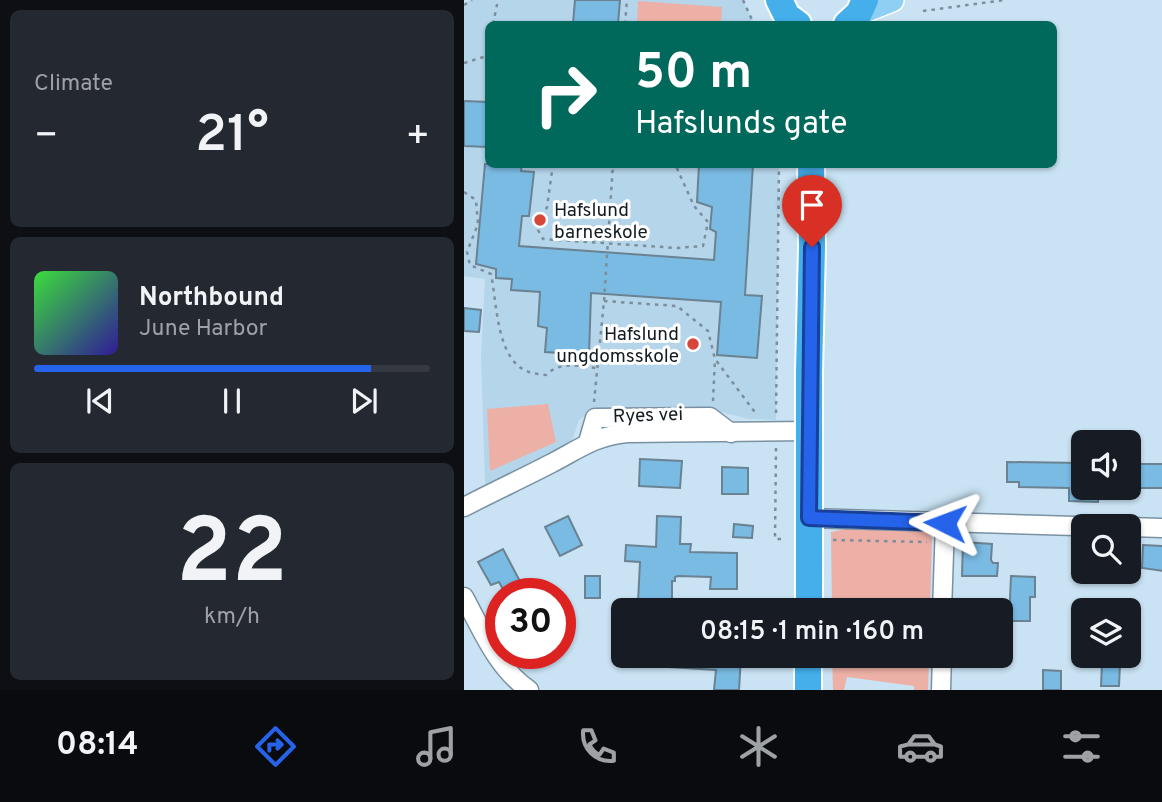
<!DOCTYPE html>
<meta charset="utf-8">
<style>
:root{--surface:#171b24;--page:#242831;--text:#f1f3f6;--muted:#9ea1a6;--line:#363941;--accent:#2563eb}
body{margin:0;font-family:Overpass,sans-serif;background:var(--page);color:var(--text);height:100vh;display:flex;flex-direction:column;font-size:26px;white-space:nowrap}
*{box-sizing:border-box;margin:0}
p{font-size:23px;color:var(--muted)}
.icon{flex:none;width:38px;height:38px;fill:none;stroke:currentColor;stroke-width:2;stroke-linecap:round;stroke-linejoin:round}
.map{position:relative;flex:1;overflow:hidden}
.panel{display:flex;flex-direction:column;gap:10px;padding:10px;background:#0d0f14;width:464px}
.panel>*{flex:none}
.banner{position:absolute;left:21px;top:21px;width:572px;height:147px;border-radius:10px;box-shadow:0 2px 5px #0004;background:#00695c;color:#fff;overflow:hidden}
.buttons{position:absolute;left:607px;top:430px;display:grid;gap:14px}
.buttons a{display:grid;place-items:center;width:70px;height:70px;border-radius:10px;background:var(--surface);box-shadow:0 2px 5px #0004;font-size:35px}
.speed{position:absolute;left:21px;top:578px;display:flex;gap:14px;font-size:35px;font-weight:700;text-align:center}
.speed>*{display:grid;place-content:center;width:91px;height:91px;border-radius:50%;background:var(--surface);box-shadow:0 2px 5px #0004;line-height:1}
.speed .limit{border:10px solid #d22;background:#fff;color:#111}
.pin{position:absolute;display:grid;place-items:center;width:60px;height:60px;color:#fff;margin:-72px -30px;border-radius:50% 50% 50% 0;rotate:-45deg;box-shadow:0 0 7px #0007}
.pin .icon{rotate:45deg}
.me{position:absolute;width:77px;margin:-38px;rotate:273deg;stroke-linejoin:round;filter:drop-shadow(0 0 5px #0008)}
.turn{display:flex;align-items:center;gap:24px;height:147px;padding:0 35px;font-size:32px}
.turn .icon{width:91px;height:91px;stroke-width:2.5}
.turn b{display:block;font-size:49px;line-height:60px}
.big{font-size:52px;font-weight:600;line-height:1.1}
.panel .widget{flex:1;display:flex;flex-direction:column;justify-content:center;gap:10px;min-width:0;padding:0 24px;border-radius:10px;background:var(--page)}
.panel .dial{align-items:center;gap:0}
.dial b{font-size:91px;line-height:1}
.song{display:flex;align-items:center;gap:21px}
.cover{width:84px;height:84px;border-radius:10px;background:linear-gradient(135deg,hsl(120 70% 55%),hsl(250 70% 35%))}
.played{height:7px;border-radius:4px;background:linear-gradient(90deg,var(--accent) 85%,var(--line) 85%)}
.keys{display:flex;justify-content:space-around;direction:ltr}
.heat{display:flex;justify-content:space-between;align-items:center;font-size:38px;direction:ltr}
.trip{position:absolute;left:147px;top:598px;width:402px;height:70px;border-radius:10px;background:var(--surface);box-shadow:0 2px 5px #0004;font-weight:600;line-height:70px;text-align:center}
.tabs{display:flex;height:112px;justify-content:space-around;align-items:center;background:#090b0e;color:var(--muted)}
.tabs .icon{width:49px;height:49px}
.tabs .selected{color:var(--accent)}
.tabs b{font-size:32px;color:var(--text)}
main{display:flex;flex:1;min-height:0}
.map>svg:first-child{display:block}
</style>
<main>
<section class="panel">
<div class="widget"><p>Climate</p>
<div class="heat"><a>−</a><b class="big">21°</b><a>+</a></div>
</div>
<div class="widget">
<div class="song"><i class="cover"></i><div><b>Northbound</b><p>June Harbor</p></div></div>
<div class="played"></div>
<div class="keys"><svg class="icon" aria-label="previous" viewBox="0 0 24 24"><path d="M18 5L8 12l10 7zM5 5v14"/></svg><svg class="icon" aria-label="pause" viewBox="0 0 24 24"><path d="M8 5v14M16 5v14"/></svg><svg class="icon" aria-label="next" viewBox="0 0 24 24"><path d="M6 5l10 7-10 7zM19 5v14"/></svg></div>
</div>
<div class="widget dial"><b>22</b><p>km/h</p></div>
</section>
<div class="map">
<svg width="699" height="690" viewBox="0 0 699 690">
<rect width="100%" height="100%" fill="#c9e3f4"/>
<polygon fill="#b5d5eb" points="6,0 279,0 290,24 24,24 24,164 315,165 312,420 284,419 249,410 129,409 115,420 107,444 21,487 17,355 21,279 0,276 0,4"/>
<g fill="#ecb0a6">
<polygon points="174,1 258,7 257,24 173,24"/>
<polygon points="84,404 92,442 26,471 23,409"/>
<polygon points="445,527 462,531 468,538 466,611 368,611 367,532 387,528"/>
<polygon points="368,656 465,656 464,690 450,690 450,686 383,677 380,690 369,690"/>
</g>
<g fill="#7abbe4" stroke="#6a8291" stroke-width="2">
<polygon points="111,0 156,0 154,24 109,24"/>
<polygon points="0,101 24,102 24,147 0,146"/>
<polygon points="21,164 58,164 57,171 70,172 65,216 58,216 55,246 250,260 252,232 246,229 248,207 233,202 235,164 289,164 281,295 298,296 293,358 253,355 257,302 127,293 125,355 81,352 83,328 74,326 76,292 47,290 48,279 32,278 32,269 12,264"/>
<polygon points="0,308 17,310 15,332 0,331"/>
<polygon points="176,459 218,461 216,488 175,486"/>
<polygon points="543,462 620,463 620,488 635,488 634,502 605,501 605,488 555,487 555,482 543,482"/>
<polygon points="676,464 699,464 699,488 675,488"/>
<polygon points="258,467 284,468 284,494 258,494"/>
<polygon points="104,516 118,545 96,556 81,527"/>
<polygon points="193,516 217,517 216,544 227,544 226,552 273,553 273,589 246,589 247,577 214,576 211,577 211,581 208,581 208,604 174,602 176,562 161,561 162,545 192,547"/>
<polygon points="270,524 289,526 288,538 269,537"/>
<polygon points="499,542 528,544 527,560 529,563 534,563 533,576 498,576"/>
<polygon points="679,545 699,546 699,571 678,568"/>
<polygon points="39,549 60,589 52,593 41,593 35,582 27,585 14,562"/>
<rect x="121" y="576" width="15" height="22"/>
<polygon points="547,576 571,577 571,597 566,597 566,621 545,621"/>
<polygon points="205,656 277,656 275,690 250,690 252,670 205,667"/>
<polygon points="638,663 656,664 655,686 637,686"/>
<polygon points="579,670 597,671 597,690 579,690"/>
</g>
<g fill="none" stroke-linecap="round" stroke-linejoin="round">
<g stroke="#7991a1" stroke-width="21">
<g id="minor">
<polyline points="124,442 131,418 246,417 267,433"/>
<path d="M0,507C29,492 59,478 88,463C115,449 131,436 163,433L345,431"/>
<polyline points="345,518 645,527"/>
<polyline points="665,527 699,528"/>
<path d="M0,597C18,630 33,668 65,690"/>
<polyline points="478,611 481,523"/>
<polyline points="477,690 478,656"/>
</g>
</g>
<g stroke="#fff" stroke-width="26">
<polyline id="major" points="395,13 428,0"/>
</g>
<g stroke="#fff" stroke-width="30">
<g id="highway">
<polyline points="315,0 323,16 334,24"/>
<polyline points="383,24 395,13 401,0"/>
<polyline points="345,611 345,372 348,247 347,164"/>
<polyline points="344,690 344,656"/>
</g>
</g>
<g stroke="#7b8e9a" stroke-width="2.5" stroke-dasharray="3.5 5" stroke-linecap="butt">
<polyline points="279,0 290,24"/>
<polyline points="0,5 8,0"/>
<polyline points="459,11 541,0"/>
<polyline points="29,24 34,0"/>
<polyline points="161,24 163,0"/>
<polyline points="0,63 23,56 24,50"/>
<polyline points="89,164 83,207 74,230 79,239 213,248 239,246 244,222 230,206 211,164"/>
<path d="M0,192L12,200L14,224L3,252L6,265L27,274C33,302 32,361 65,372C70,374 76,374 82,375C96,361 113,366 132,368"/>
<polyline points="140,301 213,306 244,331 251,359 293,415"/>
<polyline points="249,401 251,359"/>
<polyline points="130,402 140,301 149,164"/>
<polyline points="312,413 315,164"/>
<polyline points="312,448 311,539 322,539"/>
<polyline points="369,540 463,542"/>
</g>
<use href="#minor" stroke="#fff" stroke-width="18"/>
<use href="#major" stroke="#8fcff3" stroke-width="23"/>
<use href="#highway" stroke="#44afeb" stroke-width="26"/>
</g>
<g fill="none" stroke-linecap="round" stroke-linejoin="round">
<g stroke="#184099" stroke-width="18">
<polyline id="route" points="348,247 345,518 481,523"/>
</g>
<use href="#route" stroke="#2563eb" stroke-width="12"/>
</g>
<g fill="#d54839" stroke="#fff" stroke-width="2.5">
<circle cx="76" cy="220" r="7"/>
<circle cx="229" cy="344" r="7"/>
</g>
<g text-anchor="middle" stroke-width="6" stroke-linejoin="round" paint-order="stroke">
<g font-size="19" fill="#131c22" stroke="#fff" text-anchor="start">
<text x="90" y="216">Hafslund<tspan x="90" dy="22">barneskole</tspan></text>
<text x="215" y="340" text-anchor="end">Hafslund<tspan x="215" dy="22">ungdomsskole</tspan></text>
</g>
<g font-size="19" fill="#131c22" stroke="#fff">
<text transform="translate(184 414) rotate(-2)" y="7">Ryes vei</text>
</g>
</g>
</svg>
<div class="buttons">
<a><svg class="icon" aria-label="sound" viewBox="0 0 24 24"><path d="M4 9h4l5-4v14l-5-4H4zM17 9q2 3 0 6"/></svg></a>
<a><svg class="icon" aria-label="search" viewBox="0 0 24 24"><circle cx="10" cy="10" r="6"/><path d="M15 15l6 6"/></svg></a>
<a><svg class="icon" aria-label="layers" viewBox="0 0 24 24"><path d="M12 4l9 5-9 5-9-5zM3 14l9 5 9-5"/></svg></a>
</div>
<div class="speed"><div class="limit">30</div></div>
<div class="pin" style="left:348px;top:247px;background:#d93025"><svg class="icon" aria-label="arrive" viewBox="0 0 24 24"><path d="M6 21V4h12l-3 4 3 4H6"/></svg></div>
<svg class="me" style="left:481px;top:523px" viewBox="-20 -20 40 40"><path d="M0-17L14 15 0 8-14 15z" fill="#2563eb" stroke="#fff" stroke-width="4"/></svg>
<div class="trip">08:15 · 1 min · 160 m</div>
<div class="banner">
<div class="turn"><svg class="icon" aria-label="right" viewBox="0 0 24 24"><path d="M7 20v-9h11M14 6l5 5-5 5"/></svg><div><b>50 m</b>Hafslunds gate</div></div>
</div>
</div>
</main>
<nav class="tabs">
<b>08:14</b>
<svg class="icon selected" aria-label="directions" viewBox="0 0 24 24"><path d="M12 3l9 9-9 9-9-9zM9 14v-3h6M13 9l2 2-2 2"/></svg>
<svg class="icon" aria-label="music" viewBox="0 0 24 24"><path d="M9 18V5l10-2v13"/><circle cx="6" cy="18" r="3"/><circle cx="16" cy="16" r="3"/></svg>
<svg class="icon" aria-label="phone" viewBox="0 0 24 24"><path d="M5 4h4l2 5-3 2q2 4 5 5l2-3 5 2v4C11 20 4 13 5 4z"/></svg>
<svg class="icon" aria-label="climate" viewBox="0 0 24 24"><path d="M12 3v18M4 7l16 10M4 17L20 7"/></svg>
<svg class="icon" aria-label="car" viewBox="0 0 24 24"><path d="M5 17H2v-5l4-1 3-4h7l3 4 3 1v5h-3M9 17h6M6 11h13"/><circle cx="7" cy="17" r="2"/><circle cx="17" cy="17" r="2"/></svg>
<svg class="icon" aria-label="filters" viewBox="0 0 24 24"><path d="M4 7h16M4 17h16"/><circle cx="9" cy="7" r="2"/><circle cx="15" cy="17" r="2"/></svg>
</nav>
